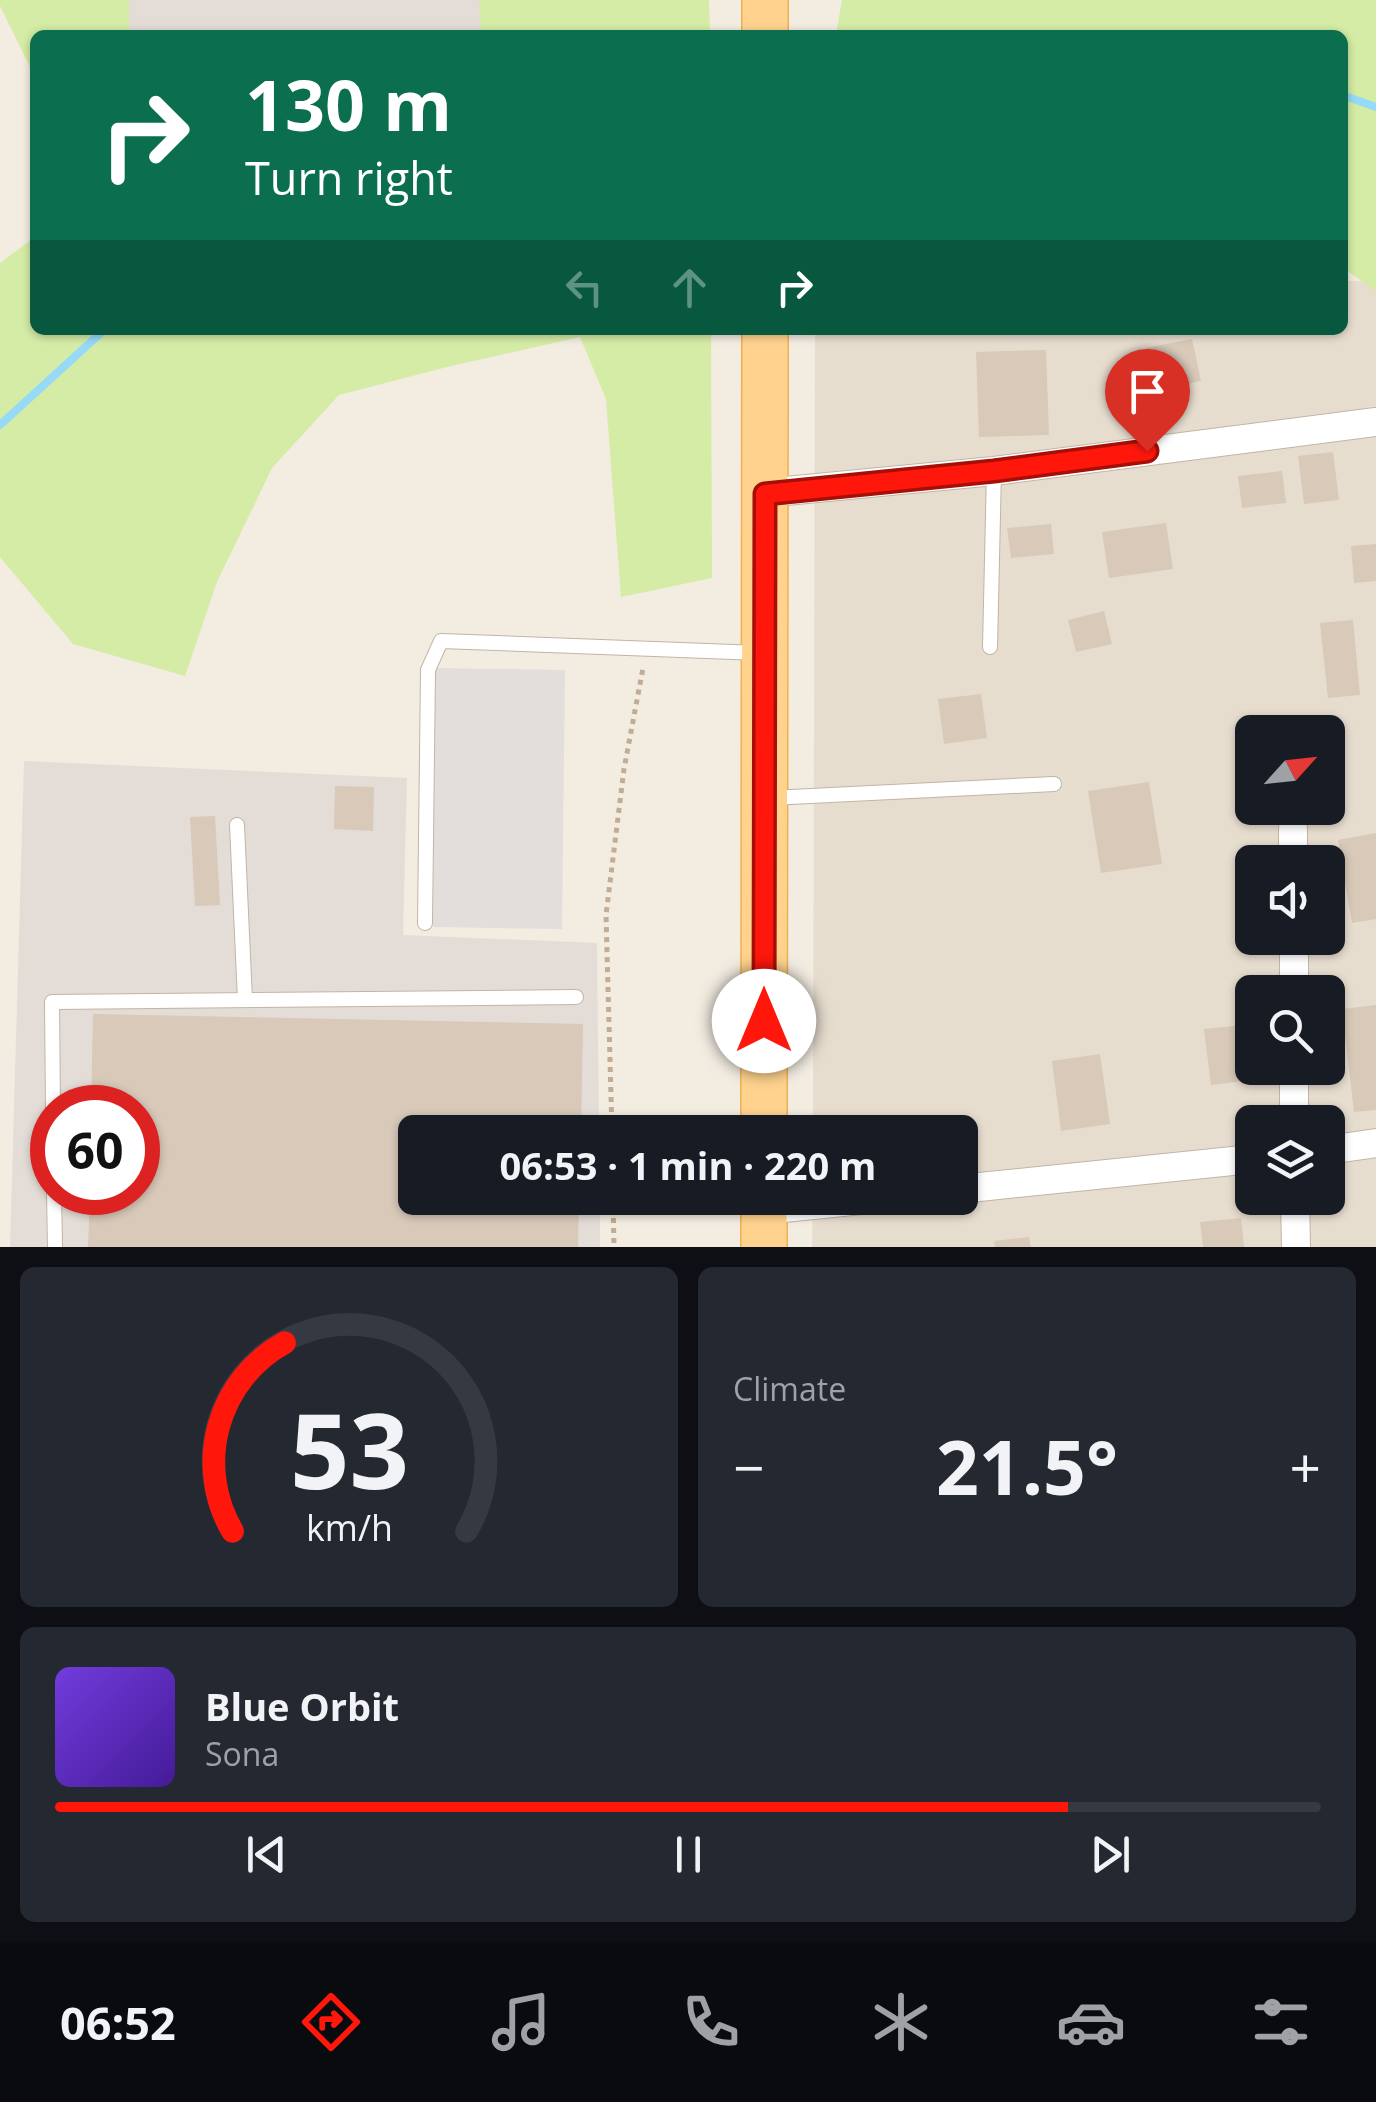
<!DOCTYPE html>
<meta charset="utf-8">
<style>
:root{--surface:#171b24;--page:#242831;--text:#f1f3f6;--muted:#9ea1a6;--line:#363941;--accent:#ff170c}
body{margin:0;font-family:"Open Sans",sans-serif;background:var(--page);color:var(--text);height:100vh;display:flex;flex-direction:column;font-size:38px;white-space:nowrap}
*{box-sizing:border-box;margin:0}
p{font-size:32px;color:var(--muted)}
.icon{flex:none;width:55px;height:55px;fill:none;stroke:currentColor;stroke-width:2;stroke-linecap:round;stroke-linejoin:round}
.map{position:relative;height:1247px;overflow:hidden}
.sheet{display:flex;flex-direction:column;gap:20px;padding:20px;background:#0d0f14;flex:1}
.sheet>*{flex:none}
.hud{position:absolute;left:30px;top:30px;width:1318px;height:305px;border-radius:15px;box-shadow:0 2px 8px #0004;background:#0b6e4f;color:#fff;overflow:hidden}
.needle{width:65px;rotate:63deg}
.controls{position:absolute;left:1235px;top:715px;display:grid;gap:20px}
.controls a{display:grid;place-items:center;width:110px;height:110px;border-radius:15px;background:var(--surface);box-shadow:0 2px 8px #0004;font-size:50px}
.speed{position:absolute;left:30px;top:1085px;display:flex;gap:20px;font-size:50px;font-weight:700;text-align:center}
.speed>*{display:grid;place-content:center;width:130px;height:130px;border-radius:50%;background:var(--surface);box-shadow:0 2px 8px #0004;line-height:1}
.speed .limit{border:15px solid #d22;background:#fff;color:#111}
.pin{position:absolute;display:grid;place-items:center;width:85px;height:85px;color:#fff;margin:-102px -42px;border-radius:50% 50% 50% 0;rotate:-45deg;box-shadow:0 0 10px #0007}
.pin .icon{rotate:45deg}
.me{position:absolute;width:110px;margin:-55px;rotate:0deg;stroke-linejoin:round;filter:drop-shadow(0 0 8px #0008)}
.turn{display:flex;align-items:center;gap:35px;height:210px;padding:0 50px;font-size:45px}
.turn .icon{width:130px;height:130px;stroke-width:2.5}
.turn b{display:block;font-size:70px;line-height:85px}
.lanes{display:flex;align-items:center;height:95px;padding:0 50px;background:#0003;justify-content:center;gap:50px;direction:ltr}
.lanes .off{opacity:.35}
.big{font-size:75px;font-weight:700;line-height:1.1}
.sheet .widget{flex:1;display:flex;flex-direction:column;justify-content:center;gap:15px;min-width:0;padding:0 35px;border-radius:15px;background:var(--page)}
.sheet .dial{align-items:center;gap:0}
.dial svg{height:260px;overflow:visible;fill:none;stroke:var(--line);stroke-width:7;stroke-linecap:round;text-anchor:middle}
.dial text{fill:var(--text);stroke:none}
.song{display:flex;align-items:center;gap:30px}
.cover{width:120px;height:120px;border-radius:15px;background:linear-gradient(135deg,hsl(260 70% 55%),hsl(260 70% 35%))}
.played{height:10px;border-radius:5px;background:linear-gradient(90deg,var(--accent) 80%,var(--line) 80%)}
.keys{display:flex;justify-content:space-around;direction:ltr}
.heat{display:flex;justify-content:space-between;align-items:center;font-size:55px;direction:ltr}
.sheet .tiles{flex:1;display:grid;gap:20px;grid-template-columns:1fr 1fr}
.widget:last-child{grid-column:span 2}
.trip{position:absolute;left:398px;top:1115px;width:580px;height:100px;border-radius:15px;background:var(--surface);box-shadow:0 2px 8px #0004;font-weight:700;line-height:100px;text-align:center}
.menu{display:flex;height:160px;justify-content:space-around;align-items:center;background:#090b0e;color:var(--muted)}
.menu .icon{width:70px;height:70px}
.menu .current{color:var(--accent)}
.menu b{font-size:45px;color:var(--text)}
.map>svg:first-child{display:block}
</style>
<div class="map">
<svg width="1376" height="1247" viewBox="0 0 1376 1247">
<rect width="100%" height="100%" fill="#f3ece1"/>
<path fill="#e7ddcf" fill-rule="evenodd" d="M1343,281H1376V1247H812L813,1198H960V1132H813L815,330H1342ZM1252,732H1328V808H1252ZM1252,862H1328V938H1252ZM1252,992H1328V1068H1252ZM1252,1122H1328V1198H1252Z"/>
<g fill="#e4ddd7" fill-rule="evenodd">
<rect x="105" y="0" width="419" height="35"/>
<path d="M24,761L407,778L403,935L597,943L599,1132H415V1198H600V1247H10ZM52,1108H138V1192H52Z"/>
</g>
<g fill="#d4eca5">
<polygon points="0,0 129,0 129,35 35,35 35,77 0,6"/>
<polygon points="479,0 709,0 710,35 481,35"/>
<polygon points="842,0 1376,0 1376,291 1343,268 1342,35 836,35"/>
<polygon points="35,237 35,330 711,330 712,578 621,597 606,399 580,337 447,367 339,395 272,468 217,582 185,676 73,644 0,557 0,263"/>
</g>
<polygon fill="#e2dedb" points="435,668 565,670 562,929 433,927"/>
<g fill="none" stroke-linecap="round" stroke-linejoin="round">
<g stroke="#96daf7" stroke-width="8">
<polyline points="1342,95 1376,107"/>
<polyline points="0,425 104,330"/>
</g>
</g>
<g fill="#d8c9b9">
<polygon points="1192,339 1201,381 1155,391 1146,348"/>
<polygon points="1046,350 1049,435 979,437 976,352"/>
<polygon points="1333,452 1339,500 1304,504 1298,456"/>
<polygon points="1282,471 1286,503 1242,508 1238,476"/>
<polygon points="1166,523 1173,569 1109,578 1102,532"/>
<polygon points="1051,524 1054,554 1011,558 1007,528"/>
<polygon points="1376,544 1376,581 1354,583 1351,546"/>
<polygon points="1104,611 1112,644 1076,652 1068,620"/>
<polygon points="1353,620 1360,695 1328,698 1320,623"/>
<polygon points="981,694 987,738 944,744 938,699"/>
<polygon points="1149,782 1162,864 1101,873 1088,791"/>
<polygon points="335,786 374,787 373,831 334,829"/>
<polygon points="215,816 220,905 195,906 190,817"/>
<polygon points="1376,833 1376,919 1352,923 1338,840"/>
<polygon points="1376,1005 1376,1110 1354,1112 1342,1009"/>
<polygon points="93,1014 583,1024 581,1132 415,1132 415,1198 579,1198 578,1247 88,1247 90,1192 138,1192 138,1108 91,1108"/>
<polygon points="1244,1025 1251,1080 1211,1085 1204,1029"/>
<polygon points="1100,1054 1110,1124 1061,1131 1052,1061"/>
<polygon points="1241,1218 1244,1247 1203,1247 1200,1222"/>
<polygon points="1029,1237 1031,1247 995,1247 994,1241"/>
</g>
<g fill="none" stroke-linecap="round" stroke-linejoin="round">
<g stroke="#c1b5a6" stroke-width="16">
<g id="service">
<polyline points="990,647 994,471"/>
<polyline points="770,798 1054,784"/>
<polyline points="237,825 245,1000"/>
<polyline points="425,923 428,670 441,641 760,653"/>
<polyline points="53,1108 52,1002 576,997"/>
<polyline points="54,1192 55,1247"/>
</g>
</g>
<g stroke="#c1b5a6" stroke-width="30">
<g id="minor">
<polyline points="765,493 994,471 1376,422"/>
<polyline points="1293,829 1293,862"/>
<polyline points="1294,938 1294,992"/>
<polyline points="1294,1068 1294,1122"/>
<polyline points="1328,1150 1376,1143"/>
<polyline points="960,1189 1252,1159"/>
<polyline points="1295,1198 1296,1247"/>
<polyline points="764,1210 881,1198"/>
</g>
</g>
<g stroke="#efb053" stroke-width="48">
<g id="primary">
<polyline points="765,35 765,0"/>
<polyline points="764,1132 765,330"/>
<polyline points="764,1198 764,1247"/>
</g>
</g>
<g stroke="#c2ac93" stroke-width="5" stroke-dasharray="5 5" stroke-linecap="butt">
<polyline points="612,1132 606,915 624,769 643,668"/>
<polyline points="613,1198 614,1247"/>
</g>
<use href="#service" stroke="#fff" stroke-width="14"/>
<use href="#minor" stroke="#fff" stroke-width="28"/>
<use href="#primary" stroke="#ffd38e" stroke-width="45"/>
</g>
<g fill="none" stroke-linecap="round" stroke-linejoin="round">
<g stroke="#a60f08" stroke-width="25">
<polyline id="route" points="764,1021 765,494 994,471 1147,451"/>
</g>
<use href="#route" stroke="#ff170c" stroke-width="18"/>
</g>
</svg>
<div class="controls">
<a><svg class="needle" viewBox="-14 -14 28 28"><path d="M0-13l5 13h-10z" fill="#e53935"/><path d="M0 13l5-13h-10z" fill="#9ea1a6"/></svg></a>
<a><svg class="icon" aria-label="sound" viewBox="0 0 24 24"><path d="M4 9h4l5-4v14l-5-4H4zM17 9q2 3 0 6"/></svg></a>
<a><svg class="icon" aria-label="search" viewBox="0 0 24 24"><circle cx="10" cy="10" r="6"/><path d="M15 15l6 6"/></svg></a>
<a><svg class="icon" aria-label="layers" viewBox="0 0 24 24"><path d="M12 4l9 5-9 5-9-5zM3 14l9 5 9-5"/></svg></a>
</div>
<div class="speed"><div class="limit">60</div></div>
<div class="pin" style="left:1147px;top:451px;background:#d93025"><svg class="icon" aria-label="arrive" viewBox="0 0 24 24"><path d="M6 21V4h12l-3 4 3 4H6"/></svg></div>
<svg class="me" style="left:764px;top:1021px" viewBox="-20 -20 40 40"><circle r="19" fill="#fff"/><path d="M0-13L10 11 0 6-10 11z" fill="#ff170c"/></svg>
<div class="trip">06:53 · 1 min · 220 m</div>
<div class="hud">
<div class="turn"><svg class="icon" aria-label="right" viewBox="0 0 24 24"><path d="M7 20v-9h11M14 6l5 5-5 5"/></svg><div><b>130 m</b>Turn right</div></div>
<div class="lanes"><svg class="icon off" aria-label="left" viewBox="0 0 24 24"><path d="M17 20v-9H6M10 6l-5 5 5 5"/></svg><svg class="icon off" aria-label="ahead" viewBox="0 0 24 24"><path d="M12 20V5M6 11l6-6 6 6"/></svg><svg class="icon" aria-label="right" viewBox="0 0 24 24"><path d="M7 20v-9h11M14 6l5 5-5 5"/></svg></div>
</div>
</div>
<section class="sheet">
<div class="tiles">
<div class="widget dial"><svg viewBox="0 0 100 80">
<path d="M14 69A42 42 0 1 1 86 69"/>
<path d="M14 69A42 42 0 0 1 30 11" stroke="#ff170c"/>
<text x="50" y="56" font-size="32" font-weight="700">53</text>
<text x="50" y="72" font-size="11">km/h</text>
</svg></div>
<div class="widget"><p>Climate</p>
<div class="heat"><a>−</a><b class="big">21.5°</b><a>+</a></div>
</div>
<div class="widget">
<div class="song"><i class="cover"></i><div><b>Blue Orbit</b><p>Sona</p></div></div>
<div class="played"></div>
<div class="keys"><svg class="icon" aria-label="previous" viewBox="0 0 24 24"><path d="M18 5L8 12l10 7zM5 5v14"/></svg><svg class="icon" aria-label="pause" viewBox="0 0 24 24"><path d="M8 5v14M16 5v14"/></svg><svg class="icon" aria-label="next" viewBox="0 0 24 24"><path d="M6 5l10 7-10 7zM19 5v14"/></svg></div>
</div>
</div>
</section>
<nav class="menu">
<b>06:52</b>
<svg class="icon current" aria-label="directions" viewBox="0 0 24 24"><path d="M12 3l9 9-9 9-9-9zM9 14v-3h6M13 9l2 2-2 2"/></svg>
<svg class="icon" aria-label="music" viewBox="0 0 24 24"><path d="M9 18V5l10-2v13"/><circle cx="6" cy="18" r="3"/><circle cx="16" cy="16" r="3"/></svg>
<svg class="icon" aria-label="phone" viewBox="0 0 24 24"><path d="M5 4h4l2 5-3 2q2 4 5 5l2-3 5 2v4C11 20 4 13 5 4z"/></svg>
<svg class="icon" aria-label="climate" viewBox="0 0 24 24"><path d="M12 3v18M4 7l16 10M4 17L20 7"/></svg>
<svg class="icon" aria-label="car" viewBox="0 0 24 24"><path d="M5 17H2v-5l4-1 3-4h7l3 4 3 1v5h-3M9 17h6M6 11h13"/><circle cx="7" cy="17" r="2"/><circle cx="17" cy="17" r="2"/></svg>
<svg class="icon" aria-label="filters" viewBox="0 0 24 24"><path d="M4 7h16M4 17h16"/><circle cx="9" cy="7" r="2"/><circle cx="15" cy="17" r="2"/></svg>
</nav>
